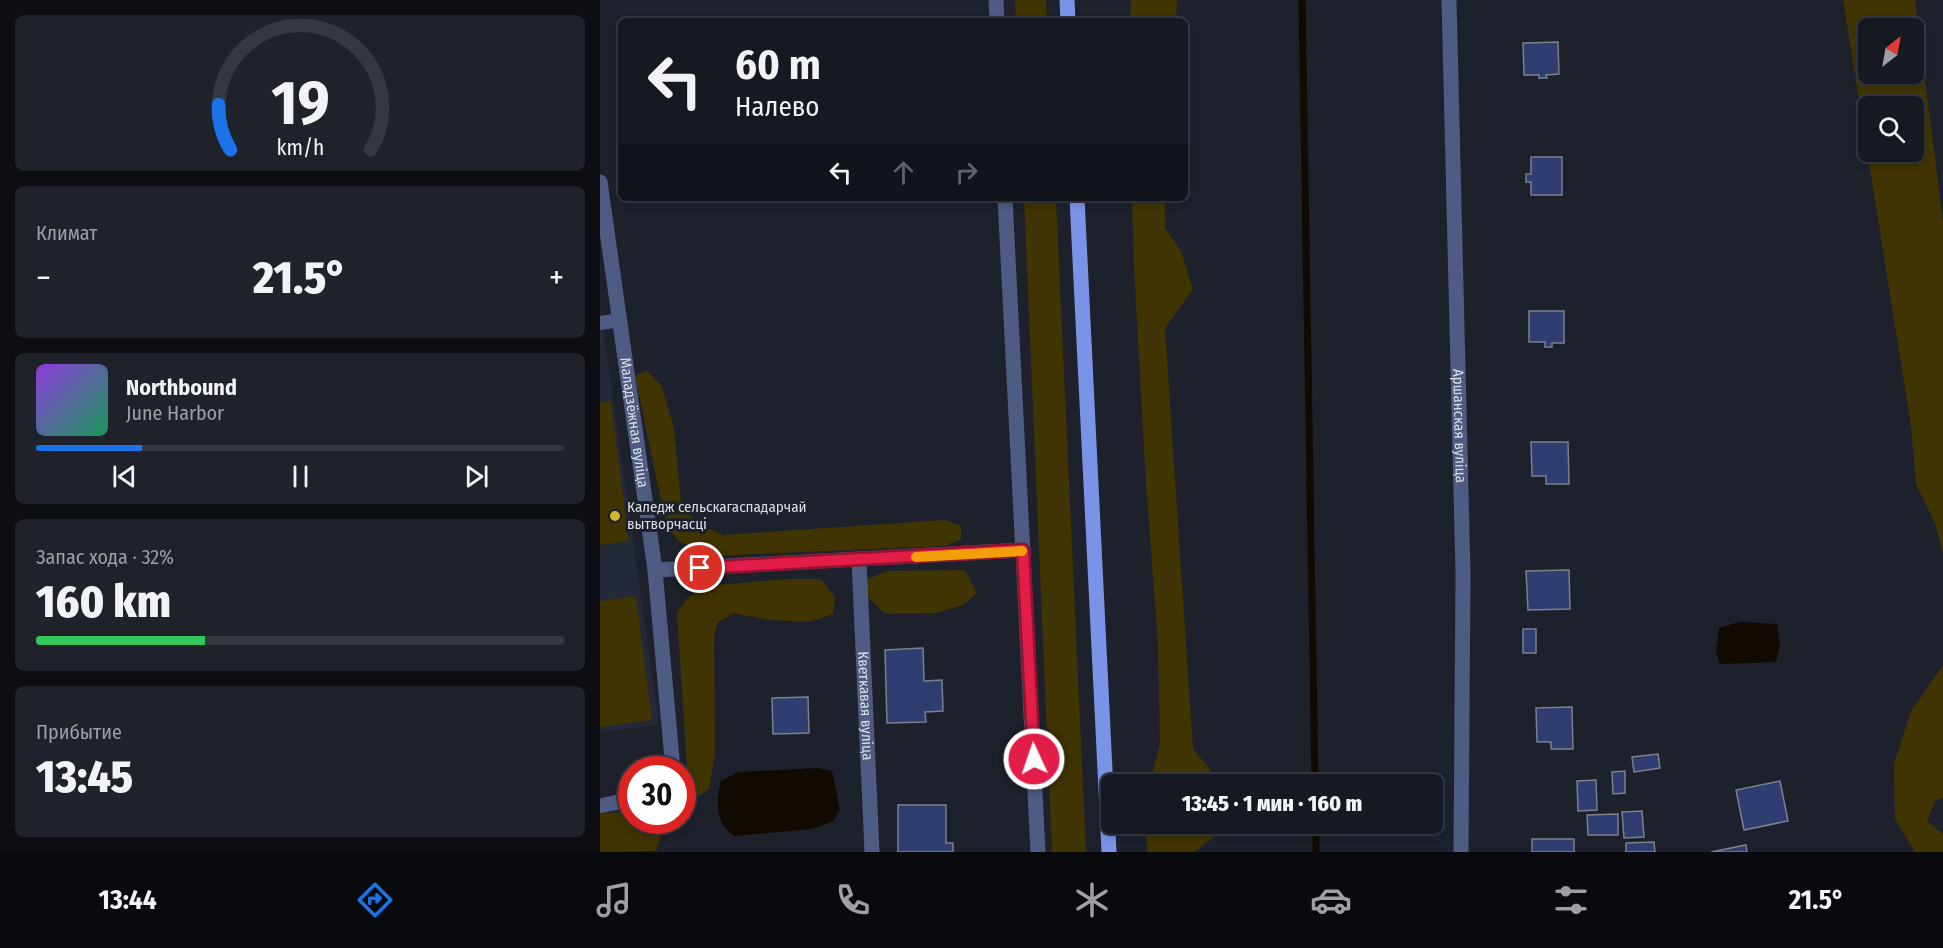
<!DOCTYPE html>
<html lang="ru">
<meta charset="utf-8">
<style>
:root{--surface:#161921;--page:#1f222a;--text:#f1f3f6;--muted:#9ea0a5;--line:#35383f;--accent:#1a73e8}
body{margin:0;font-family:"Fira Sans Condensed",sans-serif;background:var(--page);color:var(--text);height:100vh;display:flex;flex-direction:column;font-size:22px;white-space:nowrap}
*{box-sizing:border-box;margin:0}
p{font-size:20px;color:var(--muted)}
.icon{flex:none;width:33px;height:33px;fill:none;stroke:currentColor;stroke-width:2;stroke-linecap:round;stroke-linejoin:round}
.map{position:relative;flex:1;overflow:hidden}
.details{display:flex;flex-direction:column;gap:15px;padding:15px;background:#0c0e12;width:600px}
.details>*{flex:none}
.guide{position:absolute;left:18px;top:18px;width:570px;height:183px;border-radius:9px;box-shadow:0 3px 9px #0003,0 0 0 2px var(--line);background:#161921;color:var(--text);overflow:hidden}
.needle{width:39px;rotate:31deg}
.buttons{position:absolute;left:1258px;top:18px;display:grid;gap:12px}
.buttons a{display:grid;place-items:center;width:66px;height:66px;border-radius:9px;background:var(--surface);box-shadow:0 3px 9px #0003,0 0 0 2px var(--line);font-size:30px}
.speed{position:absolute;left:18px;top:756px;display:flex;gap:12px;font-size:30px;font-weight:700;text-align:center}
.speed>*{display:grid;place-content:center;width:78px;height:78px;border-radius:50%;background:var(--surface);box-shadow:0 3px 9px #0003,0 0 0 2px var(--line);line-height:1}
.speed .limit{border:9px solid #d22;background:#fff;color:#111}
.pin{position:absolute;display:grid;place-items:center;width:51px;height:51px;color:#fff;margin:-26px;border:3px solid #fff;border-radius:50%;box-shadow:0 2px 6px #0007}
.me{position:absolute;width:66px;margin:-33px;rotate:357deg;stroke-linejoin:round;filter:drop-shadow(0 0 4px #0008)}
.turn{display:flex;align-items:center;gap:21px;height:126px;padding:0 18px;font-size:27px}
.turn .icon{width:78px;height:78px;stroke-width:2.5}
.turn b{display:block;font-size:42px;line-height:51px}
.lanes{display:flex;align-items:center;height:57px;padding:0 18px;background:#0003;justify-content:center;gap:30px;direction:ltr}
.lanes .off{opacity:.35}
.big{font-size:45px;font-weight:800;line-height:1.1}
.details .card{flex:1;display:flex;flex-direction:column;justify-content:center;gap:9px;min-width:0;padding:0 21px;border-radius:9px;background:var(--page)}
.details .dial{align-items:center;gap:0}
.dial svg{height:156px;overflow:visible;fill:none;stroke:var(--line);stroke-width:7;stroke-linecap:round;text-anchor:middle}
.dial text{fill:var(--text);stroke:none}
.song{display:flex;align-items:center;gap:18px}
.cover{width:72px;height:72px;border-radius:9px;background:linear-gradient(135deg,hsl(270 70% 55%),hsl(150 70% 35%))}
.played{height:6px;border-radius:3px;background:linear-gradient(90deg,var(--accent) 20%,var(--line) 20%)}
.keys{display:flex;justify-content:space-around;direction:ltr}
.heat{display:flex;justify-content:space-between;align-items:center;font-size:33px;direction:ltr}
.charge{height:9px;border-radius:4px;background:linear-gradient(90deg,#34c759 32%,var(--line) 0)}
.trip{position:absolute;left:501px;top:774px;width:342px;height:60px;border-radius:9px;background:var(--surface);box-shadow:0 3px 9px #0003,0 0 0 2px var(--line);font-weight:800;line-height:60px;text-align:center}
.menu{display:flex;height:96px;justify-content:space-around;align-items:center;background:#090a0d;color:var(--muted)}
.menu .icon{width:42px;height:42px}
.menu .selected{color:var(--accent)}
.menu b{font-size:27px;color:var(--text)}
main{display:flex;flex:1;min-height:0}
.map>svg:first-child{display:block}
</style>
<main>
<section class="details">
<div class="card dial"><svg viewBox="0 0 100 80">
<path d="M14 69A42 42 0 1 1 86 69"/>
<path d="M14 69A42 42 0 0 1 8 46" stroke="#1a73e8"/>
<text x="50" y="56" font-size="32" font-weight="700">19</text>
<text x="50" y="72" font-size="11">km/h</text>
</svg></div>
<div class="card"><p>Климат</p>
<div class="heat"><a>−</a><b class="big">21.5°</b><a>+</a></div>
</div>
<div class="card">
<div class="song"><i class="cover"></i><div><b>Northbound</b><p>June Harbor</p></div></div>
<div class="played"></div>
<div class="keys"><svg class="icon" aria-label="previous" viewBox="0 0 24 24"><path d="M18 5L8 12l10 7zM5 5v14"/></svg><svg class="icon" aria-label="pause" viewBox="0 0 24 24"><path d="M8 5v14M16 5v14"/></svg><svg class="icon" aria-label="next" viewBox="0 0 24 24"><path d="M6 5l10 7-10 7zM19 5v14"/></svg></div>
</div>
<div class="card"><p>Запас хода · 32%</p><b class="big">160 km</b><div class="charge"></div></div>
<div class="card"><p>Прибытие</p><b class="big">13:45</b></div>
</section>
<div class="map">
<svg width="1343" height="852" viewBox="0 0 1343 852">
<rect width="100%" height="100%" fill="#1d212c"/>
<polygon fill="#242939" points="0,307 59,725 0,732"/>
<g fill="#403402" fill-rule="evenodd">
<polygon points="415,0 446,0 447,21 416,21"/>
<polygon points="531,0 577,0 576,21 530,21"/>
<path d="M1243,0H1315L1343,222V555L1336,526L1316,484L1311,426ZM1269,28H1314V74H1269ZM1269,106H1314V152H1269Z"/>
<polygon points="424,198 456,198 486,852 452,852"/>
<polygon points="532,198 565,198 565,228 581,251 593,289 565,328 593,749 620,781 620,784 550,784 560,744 558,643 546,484 534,267"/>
<polygon points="46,370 62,386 74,429 81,501 95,522 122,535 345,520 361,526 361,540 344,546 112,556 80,542 67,528 35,376"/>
<polygon points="11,401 29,541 0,545 0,402"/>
<polygon points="365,570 377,593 363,605 335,613 285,614 266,595 267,579 288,571"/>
<polygon points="187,579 221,579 235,597 233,614 209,622 169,620 134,613 118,622 114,636 115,753 109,789 99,796 88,784 77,612 89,596 117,585"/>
<polygon points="36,596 52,720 0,727 0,601"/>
<polygon points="1343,665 1343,798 1335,801 1327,821 1343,834 1343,852 1315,852 1295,819 1294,764 1311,711"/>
<polygon points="31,811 32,820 55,821 61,834 56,851 0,852 0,814"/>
<polygon points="546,824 615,824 613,838 594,852 547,852"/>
</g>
<g fill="#100a00">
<polygon points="1139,622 1177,624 1180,645 1176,662 1120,664 1116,651 1119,628"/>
<path d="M218,768L232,771L240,810L233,821L212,829L134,836C115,824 116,800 121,781L138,772Z"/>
</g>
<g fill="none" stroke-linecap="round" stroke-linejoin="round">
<g stroke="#100a00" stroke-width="7">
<polyline points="702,0 715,784"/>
<polyline points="716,824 716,852"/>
</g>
</g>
<g fill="#2f3d70" stroke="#7b808d" stroke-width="1.5">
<polygon points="958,42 959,74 946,75 947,78 939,78 939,75 924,75 923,43"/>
<polygon points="931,157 962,157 962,195 931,195 931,182 926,182 926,174 931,174"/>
<polygon points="929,311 964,311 964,343 952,343 952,347 945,347 945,342 929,342"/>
<polygon points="931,442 968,442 969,484 946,484 946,476 932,476"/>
<polygon points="969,570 970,609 928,610 926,571"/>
<rect x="923" y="629" width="13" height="24"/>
<polygon points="323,648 324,681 342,680 343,711 325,712 326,722 287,723 285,650"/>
<polygon points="208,697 209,733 173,734 172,698"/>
<polygon points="972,707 973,749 951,749 951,742 937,742 936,708"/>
<polygon points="1058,754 1060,768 1034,772 1032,757"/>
<polygon points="1025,771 1025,793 1013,794 1012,772"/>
<polygon points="996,780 997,810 978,811 977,781"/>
<polygon points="1180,781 1188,821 1144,830 1136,790"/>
<polygon points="298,805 346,805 346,843 353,843 353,852 298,852"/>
<polygon points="1042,811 1044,837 1024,838 1022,812"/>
<polygon points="1018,814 1018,835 988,835 987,815"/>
<rect x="932" y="839" width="42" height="13"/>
<polygon points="1054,842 1055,852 1026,852 1026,843"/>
<polygon points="1146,845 1147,852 1111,852"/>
</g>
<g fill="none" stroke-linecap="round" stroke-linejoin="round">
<polyline stroke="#4e5b83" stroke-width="14" points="0,323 20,320"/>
<g stroke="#4e5b83" stroke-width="15">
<polyline points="396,0 397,21"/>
<path id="s1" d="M849,0L863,573L861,852"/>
<path id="s2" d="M0,182L55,570L73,770"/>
<polyline points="405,198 438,852"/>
<path id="s3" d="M259,560L272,852"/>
<polyline points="55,570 423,550"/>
<polyline points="0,806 32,799"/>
</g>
<g stroke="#7993e6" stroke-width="15">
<polyline points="467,0 468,21"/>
<polyline points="477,198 509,852"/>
</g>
</g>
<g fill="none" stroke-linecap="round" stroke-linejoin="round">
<g stroke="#92132f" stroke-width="15">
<polyline id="route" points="100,568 423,550 434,759"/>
</g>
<use href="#route" stroke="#e11d48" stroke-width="10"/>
<polyline stroke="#f59e0b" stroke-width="10" points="316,557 422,551"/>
</g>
<circle fill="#d5b534" stroke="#1d212c" stroke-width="2" cx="15" cy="516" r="6"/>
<g text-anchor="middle" stroke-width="6" stroke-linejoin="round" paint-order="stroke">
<g font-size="15" fill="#dcdfe6" stroke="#1d212c">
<text dy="5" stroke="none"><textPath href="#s2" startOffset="243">Маладзёжная вуліца</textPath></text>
<text dy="5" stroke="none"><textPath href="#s1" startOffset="426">Аршанская вуліца</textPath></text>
<text dy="5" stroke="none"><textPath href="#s3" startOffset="146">Кветкавая вуліца</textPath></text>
</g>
<g font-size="15" fill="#dcdfe6" stroke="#1d212c" text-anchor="start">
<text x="27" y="512">Каледж сельскагаспадарчай<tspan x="27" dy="17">вытворчасці</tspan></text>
</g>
</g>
</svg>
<div class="buttons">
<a><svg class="needle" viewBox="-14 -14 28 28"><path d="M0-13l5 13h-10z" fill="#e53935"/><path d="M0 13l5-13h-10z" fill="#9ea0a5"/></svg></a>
<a><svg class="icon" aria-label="search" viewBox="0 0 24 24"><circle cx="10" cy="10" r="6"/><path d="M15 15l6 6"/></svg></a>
</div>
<div class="speed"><div class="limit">30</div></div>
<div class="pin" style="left:100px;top:568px;background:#d93025"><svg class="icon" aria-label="arrive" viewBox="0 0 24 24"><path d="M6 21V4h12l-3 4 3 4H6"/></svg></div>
<svg class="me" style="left:434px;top:759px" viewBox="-20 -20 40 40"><circle r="17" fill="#e11d48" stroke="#fff" stroke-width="3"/><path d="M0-11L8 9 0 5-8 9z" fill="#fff"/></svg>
<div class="trip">13:45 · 1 мин · 160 m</div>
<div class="guide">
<div class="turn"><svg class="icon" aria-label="left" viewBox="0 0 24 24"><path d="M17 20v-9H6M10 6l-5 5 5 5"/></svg><div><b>60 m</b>Налево</div></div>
<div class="lanes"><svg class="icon" aria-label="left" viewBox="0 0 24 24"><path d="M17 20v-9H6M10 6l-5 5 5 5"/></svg><svg class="icon off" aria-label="ahead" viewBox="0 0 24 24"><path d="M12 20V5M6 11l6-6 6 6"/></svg><svg class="icon off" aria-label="right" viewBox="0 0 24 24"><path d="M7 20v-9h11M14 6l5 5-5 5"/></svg></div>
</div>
</div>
</main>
<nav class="menu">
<b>13:44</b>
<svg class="icon selected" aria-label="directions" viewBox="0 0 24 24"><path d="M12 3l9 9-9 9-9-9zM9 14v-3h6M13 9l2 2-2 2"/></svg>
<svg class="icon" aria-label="music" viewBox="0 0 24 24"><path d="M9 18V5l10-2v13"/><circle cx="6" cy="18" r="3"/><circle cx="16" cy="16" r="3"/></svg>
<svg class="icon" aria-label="phone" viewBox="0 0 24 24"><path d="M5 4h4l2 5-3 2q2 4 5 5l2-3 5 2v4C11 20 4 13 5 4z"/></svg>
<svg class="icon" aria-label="climate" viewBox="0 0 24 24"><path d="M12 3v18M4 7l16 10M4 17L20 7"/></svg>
<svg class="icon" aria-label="car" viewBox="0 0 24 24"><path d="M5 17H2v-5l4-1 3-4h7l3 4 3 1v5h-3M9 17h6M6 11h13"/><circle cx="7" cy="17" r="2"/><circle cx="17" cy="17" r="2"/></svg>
<svg class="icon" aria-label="filters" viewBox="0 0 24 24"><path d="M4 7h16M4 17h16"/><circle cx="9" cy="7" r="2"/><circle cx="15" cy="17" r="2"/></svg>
<b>21.5°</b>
</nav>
